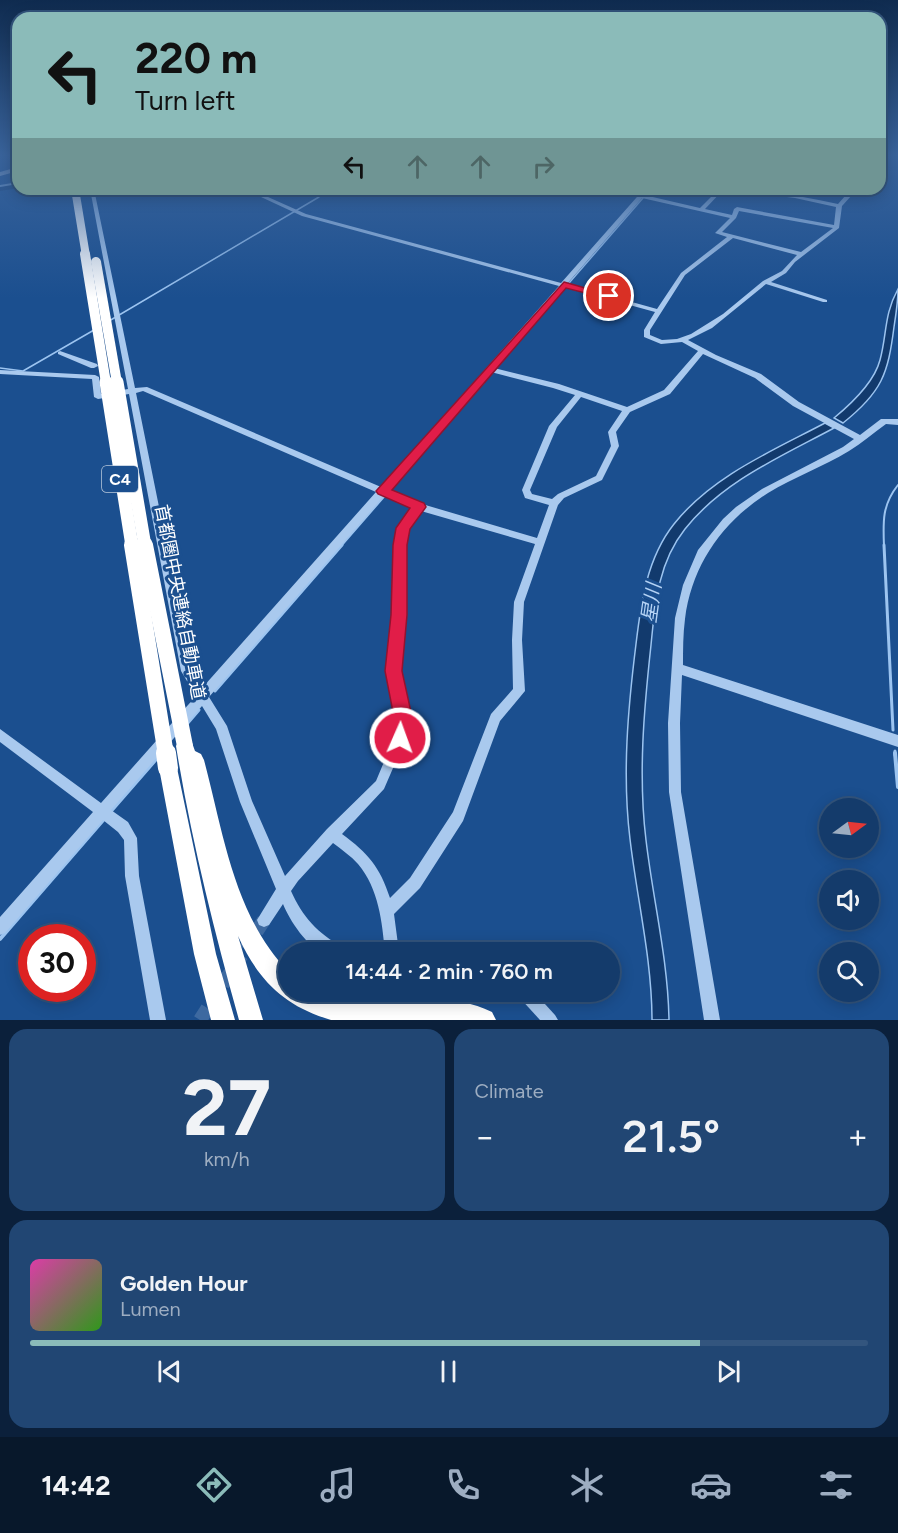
<!DOCTYPE html>
<meta charset="utf-8">
<style>
:root{--surface:#143b6b;--page:#214673;--text:#f1f3f6;--muted:#9dadc1;--line:#33557e;--accent:#8bbbb9}
body{margin:0;font-family:Figtree,"Noto Sans JP",sans-serif;background:var(--page);color:var(--text);height:100vh;display:flex;flex-direction:column;font-size:22px;white-space:nowrap}
*{box-sizing:border-box;margin:0}
p{font-size:20px;color:var(--muted)}
.icon{flex:none;width:33px;height:33px;fill:none;stroke:currentColor;stroke-width:2;stroke-linecap:round;stroke-linejoin:round}
.map{position:relative;height:1020px;overflow:hidden}
.drawer{display:flex;flex-direction:column;gap:9px;padding:9px;background:#0b203b;flex:1}
.drawer>*{flex:none}
.top-card{position:absolute;left:12px;top:12px;width:874px;height:183px;border-radius:18px;box-shadow:0 3px 15px #0003,0 0 0 2px var(--line);background:#8bbbb9;color:#111;overflow:hidden}
.needle{width:39px;rotate:75deg}
.fabs{position:absolute;left:819px;top:798px;display:grid;gap:12px}
.fabs a{display:grid;place-items:center;width:60px;height:60px;border-radius:50%;background:var(--surface);box-shadow:0 3px 15px #0003,0 0 0 2px var(--line);font-size:30px}
.speed{position:absolute;left:18px;top:924px;display:flex;gap:12px;font-size:30px;font-weight:700;text-align:center}
.speed>*{display:grid;place-content:center;width:78px;height:78px;border-radius:50%;background:var(--surface);box-shadow:0 3px 15px #0003,0 0 0 2px var(--line);line-height:1}
.speed .limit{border:9px solid #d22;background:#fff;color:#111}
.pin{position:absolute;display:grid;place-items:center;width:51px;height:51px;color:#fff;margin:-26px;border:3px solid #fff;border-radius:50%;box-shadow:0 2px 6px #0007}
.me{position:absolute;width:66px;margin:-33px;rotate:2deg;stroke-linejoin:round;filter:drop-shadow(0 0 4px #0008)}
.turn{display:flex;align-items:center;gap:21px;height:126px;padding:0 24px;font-size:27px}
.turn .icon{width:78px;height:78px;stroke-width:2.5}
.turn b{display:block;font-size:42px;line-height:51px}
.lanes{display:flex;align-items:center;height:57px;padding:0 24px;background:#0003;justify-content:center;gap:30px;direction:ltr}
.lanes .off{opacity:.35}
.big{font-size:45px;font-weight:600;line-height:1.1}
.drawer .card{flex:1;display:flex;flex-direction:column;justify-content:center;gap:9px;min-width:0;padding:0 21px;border-radius:18px;background:var(--page)}
.drawer .dial{align-items:center;gap:0}
.dial b{font-size:78px;line-height:1}
.song{display:flex;align-items:center;gap:18px}
.cover{width:72px;height:72px;border-radius:9px;background:linear-gradient(135deg,hsl(320 70% 55%),hsl(110 70% 35%))}
.played{height:6px;border-radius:3px;background:linear-gradient(90deg,var(--accent) 80%,var(--line) 80%)}
.keys{display:flex;justify-content:space-around;direction:ltr}
.heat{display:flex;justify-content:space-between;align-items:center;font-size:33px;direction:ltr}
.drawer .tiles{flex:1;display:grid;gap:9px;grid-template-columns:1fr 1fr}
.card:last-child{grid-column:span 2}
.trip{position:absolute;left:278px;top:942px;width:342px;height:60px;border-radius:30px;background:var(--surface);box-shadow:0 3px 15px #0003,0 0 0 2px var(--line);font-weight:600;line-height:60px;text-align:center}
.menu{display:flex;height:96px;justify-content:space-around;align-items:center;background:#08182b;color:var(--muted)}
.menu .icon{width:42px;height:42px}
.menu .selected{color:var(--accent)}
.menu b{font-size:27px;color:var(--text)}
.map>svg:first-child{display:block}
</style>
<div class="map">
<svg width="898" height="1020" viewBox="0 0 898 1020">
<rect width="100%" height="100%" fill="#1b4f8f"/>
<g fill="#123a6d" stroke="#9cc4f0" stroke-width="1.5">
<path d="M898,289C898,302 896,314 894,327C888,374 882,392 843,423L834,418C851,404 874,383 880,360C887,334 884,314 898,289Z"/>
<path d="M825,423L834,428C782,456 723,481 685,529C658,563 655,604 651,645C644,709 638,775 646,840C653,900 668,959 669,1020H652C652,960 637,899 630,839C622,774 628,708 636,644C641,602 647,558 674,524C712,476 772,451 825,423Z"/>
</g>
<g fill="none" stroke-linecap="round" stroke-linejoin="round">
<g stroke="#9cc4f0" stroke-width="1.5">
<polyline points="645,196 651,189"/>
<polyline points="109,321 319,197"/>
<polyline points="0,368 23,371 94,330"/>
<polyline points="482,383 643,198"/>
</g>
<g stroke="#9cc4f0" stroke-width="2">
<polyline points="341,546 484,382"/>
<path d="M884,546C883,522 882,505 898,485"/>
</g>
<g stroke="#9cc4f0" stroke-width="3">
<polyline points="884,545 893,730"/>
<polyline points="215,691 342,545"/>
<polyline points="187,724 199,710"/>
<polyline points="895,751 895,755"/>
</g>
<g stroke="#9cc4f0" stroke-width="4">
<polyline points="895,753 898,787"/>
<polyline points="110,812 157,758"/>
<polyline points="0,939 104,819"/>
</g>
<polygon fill="#123a6d" fill-rule="evenodd" points="18,184 18,188 0,191 0,187"/>
<polyline stroke="#3d69a0" stroke-width="14" stroke-dasharray="14 7" stroke-linecap="butt" points="200,1020 264,920"/>
<g fill="#a9c9ee" fill-rule="evenodd">
<polygon points="18,182 18,184 0,187 0,185"/>
<path d="M90,189H94L135,388L147,387L381,487L559,286L302,216L244,189H250L306,214L561,283L644,189H649L644,195L700,208L719,189H724L705,209L732,215L734,209L737,207L834,225L836,207L795,198L727,190L725,189C763,189 800,196 838,204L846,195V189H850L852,195L842,206L839,228L795,262L786,273L771,282L827,300V302H823L766,284L712,328L688,340L716,355L761,374L799,402L860,435L881,419H898V425L886,424C873,433 862,443 849,451C823,467 794,477 768,493C722,522 692,565 685,619C683,634 683,650 683,665L898,735V747L682,675L680,723L681,792L720,1020H704L669,792L668,723L675,618L683,585L698,550L723,519L736,507L762,489L843,447L854,439L793,406L755,378L703,354L670,394L630,412L616,432L619,446L602,480L564,498L558,505L524,602L522,640L525,691L500,721L463,821L420,888L394,914L399,952H385C382,922 379,889 358,864C351,856 342,850 333,843L298,881L291,891C302,916 318,934 343,947L345,952C339,952 332,953 326,952C308,950 289,919 283,904L269,925L264,927L259,925L257,920L276,889L240,802L216,729L202,706L111,810L128,822L137,838L139,876L166,1020H150L125,876L124,840L118,832L103,820L5,933L0,935V917L93,812L0,742V729L101,803L196,696L181,671L129,394L98,399L94,397L92,379L0,374V370L95,375L99,377L101,394L128,389ZM642,198L730,218L715,233L727,237L681,273L657,309L567,284ZM739,211L833,228L801,252L722,232L736,218ZM733,238L797,255L782,271L763,281L723,314L691,334L677,339L662,340L650,335V330L685,275ZM564,287L655,312L644,330V337L661,344L682,342L698,351L664,390L627,407L559,384L494,368ZM491,372L553,388L575,395L549,426L522,490L525,498L549,505L537,538L422,504L389,490ZM143,391L376,492L203,687L192,670L136,393ZM581,397L622,411L608,432L611,446L596,476L558,494L552,499L532,494L530,490L557,427ZM384,496L413,508L398,528L395,545L394,615L388,671L396,712L394,738L376,781L327,829L285,876L252,801L227,726L209,697ZM421,511L535,544L514,602L512,640L513,689L491,714L453,812L410,878L390,898C380,867 368,853 342,834L384,789L406,738L408,712L400,671L404,615L405,545L407,529Z"/>
<polygon points="60,351 97,364 98,366 94,368 91,368 58,354 58,352"/>
<polygon points="516,992 534,992 555,1015 558,1020 540,1020 519,997"/>
</g>
<polygon fill="#f0f6ff" fill-rule="evenodd" points="18,167 18,171 0,176 0,172"/>
<g fill="#fff" fill-rule="evenodd">
<path d="M185,737L191,740L195,751L201,754L204,760C223,831 234,916 288,971V992C297,992 307,990 316,992C331,996 345,1001 361,1002C409,1006 446,990 492,1012L496,1020H331C284,1006 258,980 238,936L263,1020H239C214,930 191,839 176,746L179,740Z"/>
<polygon points="168,759 174,762 177,768 216,954 235,1020 211,1020 194,954 159,768 162,762"/>
</g>
<polyline stroke="#fff" stroke-width="8" points="75,189 86,256"/>
<g stroke="#fff" stroke-width="10">
<polyline points="85,254 106,383"/>
<polyline points="96,262 117,383"/>
</g>
<g stroke="#fff" stroke-width="13">
<polyline points="106,382 132,546"/>
<polyline points="117,382 145,546"/>
</g>
<g stroke="#fff" stroke-width="16">
<polyline points="132,545 166,755"/>
<polyline points="145,545 185,746"/>
</g>
<polyline stroke="#fff" stroke-width="20" points="166,753 168,768"/>
</g>
<linearGradient id="sky" x2="0" y2="1"><stop stop-color="#0f2b4f"/><stop offset="0.52" stop-color="#39639b"/><stop offset="1" stop-color="#39639b" stop-opacity="0"/></linearGradient>
<rect width="898" height="298" fill="url(#sky)"/>
<polygon fill="#e11d48" stroke="#92132f" stroke-width="1.5" points="564,282 614,296 609,299 566,288 392,490 424,503 426,507 410,529 407,545 407,615 402,671 411,712 407,745 400,747 394,745 391,738 393,712 385,671 391,615 393,545 396,528 410,508 378,494 376,491"/>
<g text-anchor="middle" stroke-width="6" stroke-linejoin="round" paint-order="stroke">
<rect fill="#1b4f8f" stroke="#bbcadd" stroke-width="1.5" x="102" y="466" width="36" height="26" rx="4.5"/>
<g font-size="16" font-weight="bold" fill="#fff">
<text x="120" y="485">C4</text>
</g>
<g font-size="18" fill="#fff" stroke="#1b4f8f">
<text transform="translate(180 602) rotate(79)" y="6">首都圏中央連絡自動車道</text>
</g>
<g font-size="20" font-style="italic" fill="#b5d3f5" stroke="#1b4f8f">
<text transform="translate(651 603) rotate(-82)" y="7">星川</text>
</g>
</g>
</svg>
<div class="fabs">
<a><svg class="needle" viewBox="-14 -14 28 28"><path d="M0-13l5 13h-10z" fill="#e53935"/><path d="M0 13l5-13h-10z" fill="#9dadc1"/></svg></a>
<a><svg class="icon" aria-label="sound" viewBox="0 0 24 24"><path d="M4 9h4l5-4v14l-5-4H4zM17 9q2 3 0 6"/></svg></a>
<a><svg class="icon" aria-label="search" viewBox="0 0 24 24"><circle cx="10" cy="10" r="6"/><path d="M15 15l6 6"/></svg></a>
</div>
<div class="speed"><div class="limit">30</div></div>
<div class="pin" style="left:609px;top:296px;background:#d93025"><svg class="icon" aria-label="arrive" viewBox="0 0 24 24"><path d="M6 21V4h12l-3 4 3 4H6"/></svg></div>
<svg class="me" style="left:400px;top:738px" viewBox="-20 -20 40 40"><circle r="17" fill="#e11d48" stroke="#fff" stroke-width="3"/><path d="M0-11L8 9 0 5-8 9z" fill="#fff"/></svg>
<div class="trip">14:44 · 2 min · 760 m</div>
<div class="top-card">
<div class="turn"><svg class="icon" aria-label="left" viewBox="0 0 24 24"><path d="M17 20v-9H6M10 6l-5 5 5 5"/></svg><div><b>220 m</b>Turn left</div></div>
<div class="lanes"><svg class="icon" aria-label="left" viewBox="0 0 24 24"><path d="M17 20v-9H6M10 6l-5 5 5 5"/></svg><svg class="icon off" aria-label="ahead" viewBox="0 0 24 24"><path d="M12 20V5M6 11l6-6 6 6"/></svg><svg class="icon off" aria-label="ahead" viewBox="0 0 24 24"><path d="M12 20V5M6 11l6-6 6 6"/></svg><svg class="icon off" aria-label="right" viewBox="0 0 24 24"><path d="M7 20v-9h11M14 6l5 5-5 5"/></svg></div>
</div>
</div>
<section class="drawer">
<div class="tiles">
<div class="card dial"><b>27</b><p>km/h</p></div>
<div class="card"><p>Climate</p>
<div class="heat"><a>−</a><b class="big">21.5°</b><a>+</a></div>
</div>
<div class="card">
<div class="song"><i class="cover"></i><div><b>Golden Hour</b><p>Lumen</p></div></div>
<div class="played"></div>
<div class="keys"><svg class="icon" aria-label="previous" viewBox="0 0 24 24"><path d="M18 5L8 12l10 7zM5 5v14"/></svg><svg class="icon" aria-label="pause" viewBox="0 0 24 24"><path d="M8 5v14M16 5v14"/></svg><svg class="icon" aria-label="next" viewBox="0 0 24 24"><path d="M6 5l10 7-10 7zM19 5v14"/></svg></div>
</div>
</div>
</section>
<nav class="menu">
<b>14:42</b>
<svg class="icon selected" aria-label="directions" viewBox="0 0 24 24"><path d="M12 3l9 9-9 9-9-9zM9 14v-3h6M13 9l2 2-2 2"/></svg>
<svg class="icon" aria-label="music" viewBox="0 0 24 24"><path d="M9 18V5l10-2v13"/><circle cx="6" cy="18" r="3"/><circle cx="16" cy="16" r="3"/></svg>
<svg class="icon" aria-label="phone" viewBox="0 0 24 24"><path d="M5 4h4l2 5-3 2q2 4 5 5l2-3 5 2v4C11 20 4 13 5 4z"/></svg>
<svg class="icon" aria-label="climate" viewBox="0 0 24 24"><path d="M12 3v18M4 7l16 10M4 17L20 7"/></svg>
<svg class="icon" aria-label="car" viewBox="0 0 24 24"><path d="M5 17H2v-5l4-1 3-4h7l3 4 3 1v5h-3M9 17h6M6 11h13"/><circle cx="7" cy="17" r="2"/><circle cx="17" cy="17" r="2"/></svg>
<svg class="icon" aria-label="filters" viewBox="0 0 24 24"><path d="M4 7h16M4 17h16"/><circle cx="9" cy="7" r="2"/><circle cx="15" cy="17" r="2"/></svg>
</nav>
